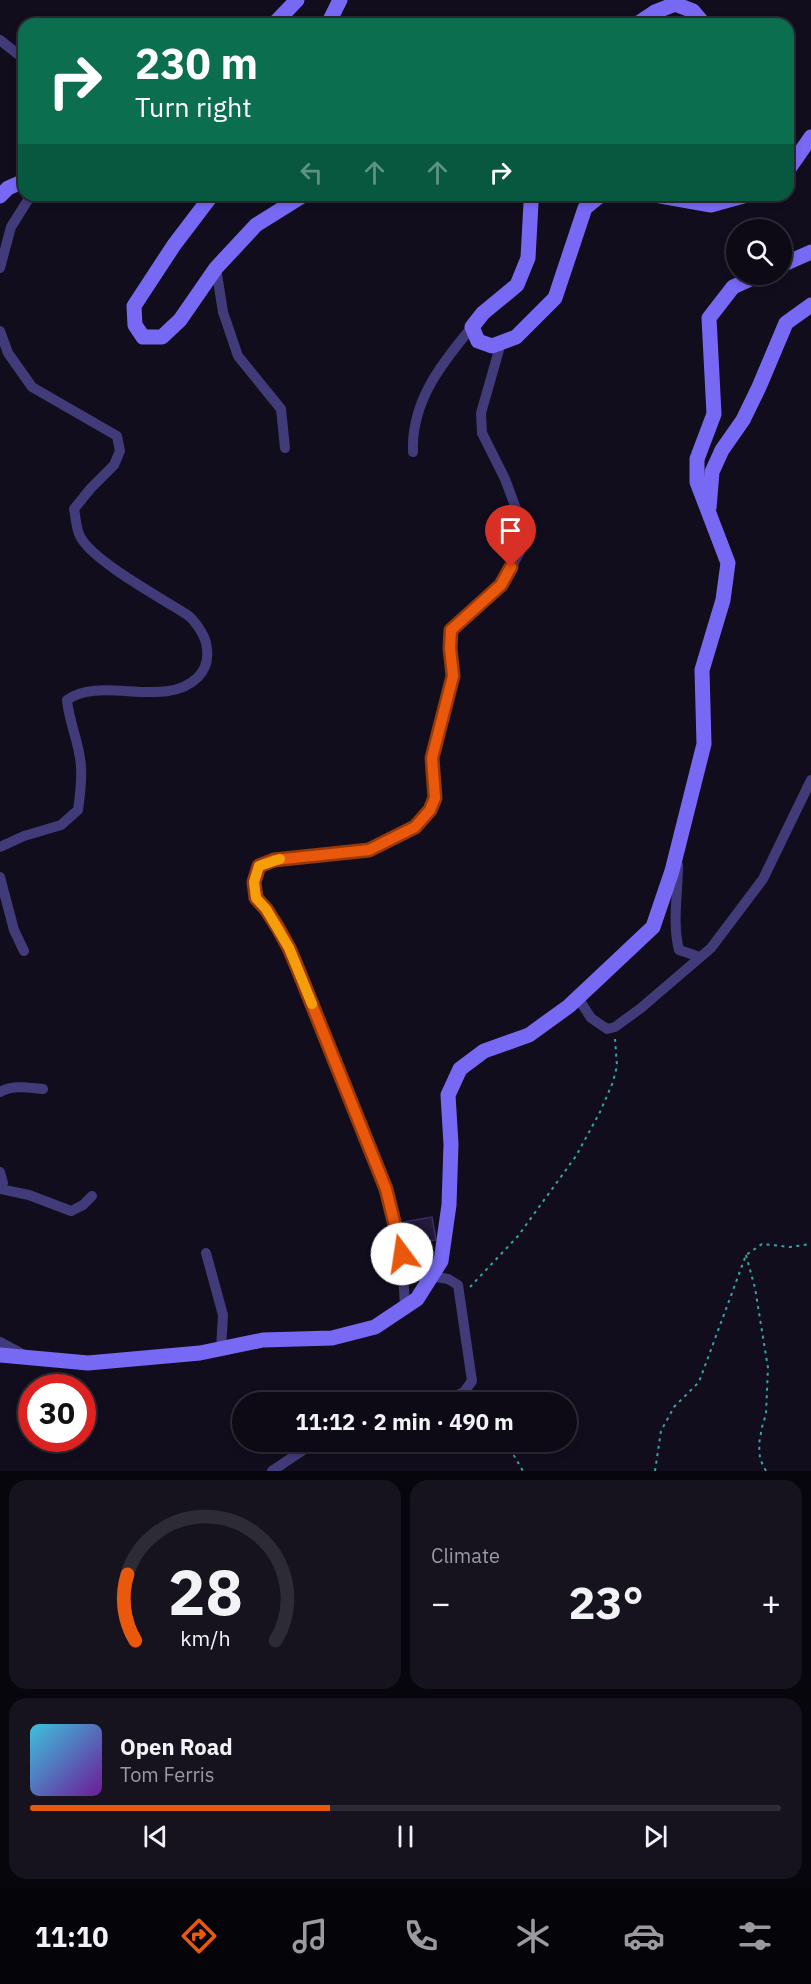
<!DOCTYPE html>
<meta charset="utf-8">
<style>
:root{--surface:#0d0a16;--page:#16131f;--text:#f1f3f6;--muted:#9a9aa1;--line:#2d2b35;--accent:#ea580c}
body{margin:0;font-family:"IBM Plex Sans",sans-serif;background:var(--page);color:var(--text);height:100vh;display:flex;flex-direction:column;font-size:22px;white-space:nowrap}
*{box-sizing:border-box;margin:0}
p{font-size:20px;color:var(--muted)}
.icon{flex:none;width:33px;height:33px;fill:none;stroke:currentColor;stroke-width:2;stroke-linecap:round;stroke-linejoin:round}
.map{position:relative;height:1471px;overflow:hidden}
.side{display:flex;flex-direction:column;gap:9px;padding:9px;background:#07060c;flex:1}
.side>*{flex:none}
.top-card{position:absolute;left:18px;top:18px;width:776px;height:183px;border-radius:18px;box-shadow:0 3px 9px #0003,0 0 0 2px var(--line);background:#0b6e4f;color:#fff;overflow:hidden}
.controls{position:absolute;left:726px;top:219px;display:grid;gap:12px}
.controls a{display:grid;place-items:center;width:66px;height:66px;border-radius:50%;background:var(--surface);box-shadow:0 3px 9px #0003,0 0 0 2px var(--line);font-size:30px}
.speed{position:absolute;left:18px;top:1374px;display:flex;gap:12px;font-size:30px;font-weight:700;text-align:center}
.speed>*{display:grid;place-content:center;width:78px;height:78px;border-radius:50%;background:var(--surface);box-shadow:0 3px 9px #0003,0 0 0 2px var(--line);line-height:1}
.speed .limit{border:9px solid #d22;background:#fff;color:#111}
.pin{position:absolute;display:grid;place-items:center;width:51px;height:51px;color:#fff;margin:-62px -26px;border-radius:50% 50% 50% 0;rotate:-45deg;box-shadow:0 0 6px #0007}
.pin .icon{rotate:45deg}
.me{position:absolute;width:66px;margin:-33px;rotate:346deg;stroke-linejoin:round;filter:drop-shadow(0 0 4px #0008)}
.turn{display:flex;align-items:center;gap:21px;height:126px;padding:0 18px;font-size:27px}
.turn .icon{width:78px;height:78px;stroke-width:2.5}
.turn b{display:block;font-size:42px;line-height:51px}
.lanes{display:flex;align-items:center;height:57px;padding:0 18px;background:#0003;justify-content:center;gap:30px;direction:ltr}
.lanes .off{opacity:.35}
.big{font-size:45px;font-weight:700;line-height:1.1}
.side .widget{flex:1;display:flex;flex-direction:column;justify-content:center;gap:9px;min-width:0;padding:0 21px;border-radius:18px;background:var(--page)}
.side .dial{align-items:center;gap:0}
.dial svg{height:156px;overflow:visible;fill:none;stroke:var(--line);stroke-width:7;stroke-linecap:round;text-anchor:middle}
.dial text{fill:var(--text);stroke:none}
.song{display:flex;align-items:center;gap:18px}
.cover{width:72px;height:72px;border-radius:9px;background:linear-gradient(135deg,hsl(190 70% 55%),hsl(280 70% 35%))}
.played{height:6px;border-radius:3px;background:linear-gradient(90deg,var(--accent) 40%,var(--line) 40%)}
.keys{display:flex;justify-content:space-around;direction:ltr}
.heat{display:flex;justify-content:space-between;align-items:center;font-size:33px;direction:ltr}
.side .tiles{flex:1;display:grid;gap:9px;grid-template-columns:1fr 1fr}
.widget:last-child{grid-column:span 2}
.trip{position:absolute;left:232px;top:1392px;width:345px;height:60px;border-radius:30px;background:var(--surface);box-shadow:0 3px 9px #0003,0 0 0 2px var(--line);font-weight:700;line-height:60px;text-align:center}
.dock{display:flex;height:96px;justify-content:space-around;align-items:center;background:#050409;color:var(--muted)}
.dock .icon{width:42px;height:42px}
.dock .on{color:var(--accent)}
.dock b{font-size:27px;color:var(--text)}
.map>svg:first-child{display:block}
</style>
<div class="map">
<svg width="811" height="1471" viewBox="0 0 811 1471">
<rect width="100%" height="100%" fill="#110d1d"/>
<polygon fill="#241a3c" stroke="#3e2e67" stroke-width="1.5" points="432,1217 436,1240 407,1245 403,1222"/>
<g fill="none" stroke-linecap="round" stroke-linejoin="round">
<g stroke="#35a5a7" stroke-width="2" stroke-dasharray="3 4.5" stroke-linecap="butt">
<polyline points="746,1255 755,1288 768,1368 766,1414 762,1427 759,1444 760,1459 766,1471"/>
<polyline points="470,1287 518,1236 576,1156 600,1112 613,1082 617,1066 615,1039"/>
<polyline points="478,1391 484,1402"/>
<polyline points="506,1442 523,1471"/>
<polyline points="655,1471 661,1431 674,1407 699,1382 746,1255 762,1244 790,1247 811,1244"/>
</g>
<g stroke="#423b79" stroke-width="10">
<polyline points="0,40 24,59"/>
<polyline points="21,182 24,167"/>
<polyline points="0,268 11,227 31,195"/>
<polyline points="216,268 223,312 238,356 281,409 285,448"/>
<path d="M0,331L8,353L32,387L117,436L120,451L114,465L91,488L74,509C76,518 76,529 80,536C91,560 161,598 186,614C194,619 204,634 206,643C209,656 207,668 198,677C166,710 100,675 67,700C69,723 80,744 81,767C82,781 80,796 78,810L61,825L24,836L0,847"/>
<path d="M413,452C411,402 441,364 472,327"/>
<path d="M678,865C678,893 672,923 679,950L700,957"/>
<polyline points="0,877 14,930 24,951"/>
<polyline points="578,998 591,1018 607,1029 615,1027 641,1008 711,948 763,879 811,780"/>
<path d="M0,1092C12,1084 30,1088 43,1089"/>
<polyline points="0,1172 3,1183 0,1185"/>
<polyline points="0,1189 29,1195 71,1211 83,1205 92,1196"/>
<polyline points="206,1253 223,1315 221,1349"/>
<polyline points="405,1307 402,1254 386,1189 289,948 266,909 256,898 254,882 259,866 274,859 369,850 415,827 430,809 435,798 432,758 453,676 450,648 451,630 501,585 521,550 518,514 505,479 482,433 481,413 501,343"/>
<polyline points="0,1342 24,1355"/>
<polyline points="383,1402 446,1400 464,1392 472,1381 458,1285 448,1279 431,1276"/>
<polyline points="272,1471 315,1442"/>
</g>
<g stroke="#7869f5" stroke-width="15">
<polyline points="274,24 297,0"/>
<polyline points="328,24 340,0"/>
<polyline points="637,24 655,12 675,4 693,11 704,24"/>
<polyline points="788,170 811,137"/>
<polyline points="212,195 174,245 134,306 135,325 143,337 162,337 180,320 216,268 256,225 304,195"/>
<polyline points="533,195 531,203 528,258 517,285 483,313 472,327 478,341 492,346 516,337 555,298 585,208 601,195"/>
<polyline points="655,195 711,205 747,195"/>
<polyline points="0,196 8,188 24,181"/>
<polyline points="782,265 811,252"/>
<polyline points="709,508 712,472 722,450 743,420 759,387 786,323 811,305"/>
<polyline points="0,1355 88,1363 200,1353 263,1340 332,1338 375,1327 417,1299 441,1261 449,1205 451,1144 448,1095 460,1069 484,1051 529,1035 569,1006 653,927 672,871 704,744 702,670 723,600 728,563 697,482 697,459 714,414 709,318 733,287 761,274"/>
</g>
</g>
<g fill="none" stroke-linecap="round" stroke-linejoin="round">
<g stroke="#983908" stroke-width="15">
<polyline id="route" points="402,1254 386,1189 297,967 289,948 278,928 266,909 256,898 254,882 259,866 274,860 369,850 415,827 430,810 435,798 432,758 453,676 450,648 451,630 501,585 511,567"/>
</g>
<use href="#route" stroke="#ea580c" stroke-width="10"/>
<polyline stroke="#f59e0b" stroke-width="10" points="280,859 259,866 254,882 256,898 266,909 289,948 312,1004"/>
</g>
</svg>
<div class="controls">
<a><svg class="icon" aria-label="search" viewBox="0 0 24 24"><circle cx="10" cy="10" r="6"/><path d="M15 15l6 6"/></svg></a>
</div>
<div class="speed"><div class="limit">30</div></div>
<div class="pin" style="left:511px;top:567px;background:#d93025"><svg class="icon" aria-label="arrive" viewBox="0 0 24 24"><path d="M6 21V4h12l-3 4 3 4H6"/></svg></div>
<svg class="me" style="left:402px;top:1254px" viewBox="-20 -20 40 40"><circle r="19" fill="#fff"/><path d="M0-13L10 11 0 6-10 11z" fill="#ea580c"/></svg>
<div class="trip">11:12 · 2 min · 490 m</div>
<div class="top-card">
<div class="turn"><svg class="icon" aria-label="right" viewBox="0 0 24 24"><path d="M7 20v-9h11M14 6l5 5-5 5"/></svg><div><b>230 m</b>Turn right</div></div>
<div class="lanes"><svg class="icon off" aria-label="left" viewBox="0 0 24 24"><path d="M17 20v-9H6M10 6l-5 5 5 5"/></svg><svg class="icon off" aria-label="ahead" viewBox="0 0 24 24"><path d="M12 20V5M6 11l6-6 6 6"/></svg><svg class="icon off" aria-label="ahead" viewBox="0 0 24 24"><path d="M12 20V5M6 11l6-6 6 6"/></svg><svg class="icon" aria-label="right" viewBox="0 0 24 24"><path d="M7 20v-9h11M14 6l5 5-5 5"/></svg></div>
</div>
</div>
<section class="side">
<div class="tiles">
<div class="widget dial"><svg viewBox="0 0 100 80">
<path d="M14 69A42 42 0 1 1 86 69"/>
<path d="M14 69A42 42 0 0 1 10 35" stroke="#ea580c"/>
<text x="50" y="56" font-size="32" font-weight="700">28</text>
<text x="50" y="72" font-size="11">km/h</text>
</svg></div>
<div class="widget"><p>Climate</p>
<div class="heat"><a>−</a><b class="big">23°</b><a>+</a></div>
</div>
<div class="widget">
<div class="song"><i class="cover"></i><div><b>Open Road</b><p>Tom Ferris</p></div></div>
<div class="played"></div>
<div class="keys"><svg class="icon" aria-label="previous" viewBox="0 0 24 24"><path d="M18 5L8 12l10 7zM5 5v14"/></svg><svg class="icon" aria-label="pause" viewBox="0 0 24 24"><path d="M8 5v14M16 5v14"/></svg><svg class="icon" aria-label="next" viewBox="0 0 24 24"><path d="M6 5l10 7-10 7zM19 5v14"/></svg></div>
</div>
</div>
</section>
<nav class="dock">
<b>11:10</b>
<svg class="icon on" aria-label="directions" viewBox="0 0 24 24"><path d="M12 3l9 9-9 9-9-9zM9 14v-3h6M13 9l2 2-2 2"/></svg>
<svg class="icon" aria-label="music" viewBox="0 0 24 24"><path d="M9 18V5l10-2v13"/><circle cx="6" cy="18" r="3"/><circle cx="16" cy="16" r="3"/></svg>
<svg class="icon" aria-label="phone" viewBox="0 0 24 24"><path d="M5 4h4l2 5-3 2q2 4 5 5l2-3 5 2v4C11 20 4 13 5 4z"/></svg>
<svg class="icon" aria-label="climate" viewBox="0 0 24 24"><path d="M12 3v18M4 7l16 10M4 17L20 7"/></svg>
<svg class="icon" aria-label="car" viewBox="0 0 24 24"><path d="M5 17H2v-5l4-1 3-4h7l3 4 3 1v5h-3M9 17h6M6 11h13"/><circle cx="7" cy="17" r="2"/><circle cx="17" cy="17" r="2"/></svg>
<svg class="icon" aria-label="filters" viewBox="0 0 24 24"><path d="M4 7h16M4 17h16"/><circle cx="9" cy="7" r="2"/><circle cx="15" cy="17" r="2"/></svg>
</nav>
